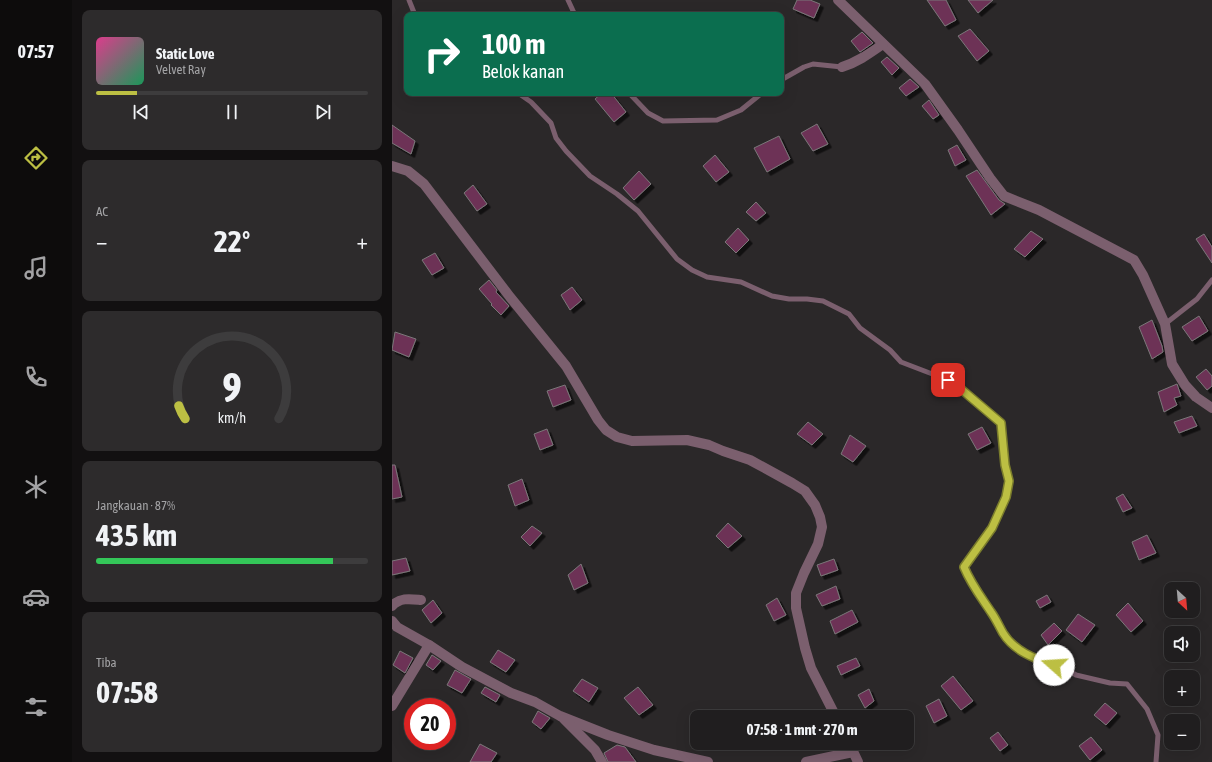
<!DOCTYPE html>
<html lang="id">
<meta charset="utf-8">
<style>
:root{--surface:#201e1f;--page:#2d2b2c;--text:#f1f3f6;--muted:#a2a2a4;--line:#3d3c3d;--accent:#bcbf43}
body{margin:0;font-family:"Asap Condensed",sans-serif;background:var(--page);color:var(--text);height:100vh;display:flex;flex-direction:column;font-size:15px;white-space:nowrap}
*{box-sizing:border-box;margin:0}
p{font-size:13px;color:var(--muted)}
.icon{flex:none;width:22px;height:22px;fill:none;stroke:currentColor;stroke-width:2;stroke-linecap:round;stroke-linejoin:round}
.map{position:relative;flex:1;overflow:hidden}
.details{display:flex;flex-direction:column;gap:10px;padding:10px;background:#121011;width:320px}
.details>*{flex:none}
.top-card{position:absolute;left:12px;top:12px;width:380px;height:84px;border-radius:8px;box-shadow:0 4px 16px #0002,0 0 0 1px var(--line);background:#0b6e4f;color:#fff;overflow:hidden}
.needle{width:26px;rotate:154deg}
.buttons{position:absolute;left:772px;top:582px;display:grid;gap:8px}
.buttons a{display:grid;place-items:center;width:36px;height:36px;border-radius:8px;background:var(--surface);box-shadow:0 4px 16px #0002,0 0 0 1px var(--line);font-size:20px}
.speed{position:absolute;left:12px;top:698px;display:flex;gap:8px;font-size:20px;font-weight:700;text-align:center}
.speed>*{display:grid;place-content:center;width:52px;height:52px;border-radius:50%;background:var(--surface);box-shadow:0 4px 16px #0002,0 0 0 1px var(--line);line-height:1}
.speed .limit{border:6px solid #d22;background:#fff;color:#111}
.pin{position:absolute;display:grid;place-items:center;width:34px;height:34px;color:#fff;margin:-17px;border-radius:8px;box-shadow:0 2px 6px #0006}
.me{position:absolute;width:44px;margin:-22px;rotate:289deg;stroke-linejoin:round;filter:drop-shadow(0 0 3px #0008)}
.turn{display:flex;align-items:center;gap:14px;height:84px;padding:0 12px;font-size:18px}
.turn .icon{width:52px;height:52px;stroke-width:2.5}
.turn b{display:block;font-size:28px;line-height:34px}
.big{font-size:30px;font-weight:700;line-height:1.1}
.details .card{flex:1;display:flex;flex-direction:column;justify-content:center;gap:6px;min-width:0;padding:0 14px;border-radius:8px;background:var(--page)}
.details .dial{align-items:center;gap:0}
.dial svg{height:104px;overflow:visible;fill:none;stroke:var(--line);stroke-width:7;stroke-linecap:round;text-anchor:middle}
.dial text{fill:var(--text);stroke:none}
.song{display:flex;align-items:center;gap:12px}
.cover{width:48px;height:48px;border-radius:6px;background:linear-gradient(135deg,hsl(330 70% 55%),hsl(150 70% 35%))}
.played{height:4px;border-radius:2px;background:linear-gradient(90deg,var(--accent) 15%,var(--line) 15%)}
.keys{display:flex;justify-content:space-around;direction:ltr}
.heat{display:flex;justify-content:space-between;align-items:center;font-size:22px;direction:ltr}
.charge{height:6px;border-radius:3px;background:linear-gradient(90deg,#34c759 87%,var(--line) 0)}
.trip{position:absolute;left:298px;top:710px;width:224px;height:40px;border-radius:8px;background:var(--surface);box-shadow:0 4px 16px #0002,0 0 0 1px var(--line);font-weight:700;line-height:40px;text-align:center}
main{display:flex;flex:1;min-height:0}
.dock{display:flex;flex-direction:column;width:72px;justify-content:space-around;align-items:center;background:#0d0c0c;color:var(--muted)}
.dock .icon{width:28px;height:28px}
.dock .on{color:var(--accent)}
.dock b{font-size:18px;color:var(--text)}
.map>svg:first-child{display:block}
</style>
<main>
<nav class="dock">
<b>07:57</b>
<svg class="icon on" aria-label="directions" viewBox="0 0 24 24"><path d="M12 3l9 9-9 9-9-9zM9 14v-3h6M13 9l2 2-2 2"/></svg>
<svg class="icon" aria-label="music" viewBox="0 0 24 24"><path d="M9 18V5l10-2v13"/><circle cx="6" cy="18" r="3"/><circle cx="16" cy="16" r="3"/></svg>
<svg class="icon" aria-label="phone" viewBox="0 0 24 24"><path d="M5 4h4l2 5-3 2q2 4 5 5l2-3 5 2v4C11 20 4 13 5 4z"/></svg>
<svg class="icon" aria-label="climate" viewBox="0 0 24 24"><path d="M12 3v18M4 7l16 10M4 17L20 7"/></svg>
<svg class="icon" aria-label="car" viewBox="0 0 24 24"><path d="M5 17H2v-5l4-1 3-4h7l3 4 3 1v5h-3M9 17h6M6 11h13"/><circle cx="7" cy="17" r="2"/><circle cx="17" cy="17" r="2"/></svg>
<svg class="icon" aria-label="filters" viewBox="0 0 24 24"><path d="M4 7h16M4 17h16"/><circle cx="9" cy="7" r="2"/><circle cx="15" cy="17" r="2"/></svg>
</nav>
<section class="details">
<div class="card">
<div class="song"><i class="cover"></i><div><b>Static Love</b><p>Velvet Ray</p></div></div>
<div class="played"></div>
<div class="keys"><svg class="icon" aria-label="previous" viewBox="0 0 24 24"><path d="M18 5L8 12l10 7zM5 5v14"/></svg><svg class="icon" aria-label="pause" viewBox="0 0 24 24"><path d="M8 5v14M16 5v14"/></svg><svg class="icon" aria-label="next" viewBox="0 0 24 24"><path d="M6 5l10 7-10 7zM19 5v14"/></svg></div>
</div>
<div class="card"><p>AC</p>
<div class="heat"><a>−</a><b class="big">22°</b><a>+</a></div>
</div>
<div class="card dial"><svg viewBox="0 0 100 80">
<path d="M14 69A42 42 0 1 1 86 69"/>
<path d="M14 69A42 42 0 0 1 9 59" stroke="#bcbf43"/>
<text x="50" y="56" font-size="32" font-weight="700">9</text>
<text x="50" y="72" font-size="11">km/h</text>
</svg></div>
<div class="card"><p>Jangkauan · 87%</p><b class="big">435 km</b><div class="charge"></div></div>
<div class="card"><p>Tiba</p><b class="big">07:58</b></div>
</section>
<div class="map">
<svg width="820" height="762" viewBox="0 0 820 762">
<defs>
<filter id="shadow"><feDropShadow dx="3.5" dy="3.5" stdDeviation="0" flood-color="#0009"/></filter>
</defs>
<rect width="100%" height="100%" fill="#2b2829"/>
<g fill="#6d3357" stroke="#7b7779" filter="url(#shadow)">
<polygon points="405,0 418,0 428,4 422,18 401,9"/>
<polygon points="535,0 554,0 564,20 553,26"/>
<polygon points="576,0 601,0 586,13"/>
<polygon points="578,29 597,51 585,61 566,36"/>
<polygon points="470,32 481,43 468,52 459,41"/>
<polygon points="495,57 507,68 500,75 489,62"/>
<polygon points="518,79 527,87 514,96 507,88"/>
<polygon points="210,93 219,93 234,112 222,122 203,99"/>
<polygon points="537,100 547,115 541,119 530,106"/>
<polygon points="425,124 436,144 421,151 409,133"/>
<polygon points="0,125 23,141 19,154 0,143"/>
<polygon points="387,136 398,159 375,172 362,148"/>
<polygon points="565,145 574,160 563,166 556,150"/>
<polygon points="323,155 337,172 324,182 311,166"/>
<polygon points="585,170 607,200 613,204 599,215 574,176"/>
<polygon points="247,171 259,184 242,200 231,188"/>
<polygon points="81,185 95,204 85,211 72,193"/>
<polygon points="364,202 374,213 364,221 354,212"/>
<polygon points="346,228 357,240 344,253 333,242"/>
<polygon points="639,231 651,239 633,257 622,249"/>
<polygon points="812,234 820,247 820,263 804,239"/>
<polygon points="43,253 52,268 40,275 30,260"/>
<polygon points="97,280 105,290 104,292 117,306 109,315 99,305 100,304 87,289"/>
<polygon points="180,287 190,300 178,310 169,295"/>
<polygon points="807,316 816,331 800,341 790,327"/>
<polygon points="760,320 770,346 771,352 760,359 747,327"/>
<polygon points="3,332 24,339 17,357 0,350"/>
<polygon points="814,369 820,376 820,386 815,390 804,377"/>
<polygon points="785,384 789,396 782,398 785,405 772,412 766,392"/>
<polygon points="173,385 179,400 161,407 155,391"/>
<polygon points="800,416 805,426 787,433 782,422"/>
<polygon points="416,422 431,434 420,445 405,434"/>
<polygon points="590,427 599,443 585,450 576,434"/>
<polygon points="155,429 161,445 148,450 142,434"/>
<polygon points="458,435 474,446 461,462 449,454"/>
<polygon points="0,465 3,465 10,497 0,499"/>
<polygon points="130,479 137,500 123,506 116,485"/>
<polygon points="731,494 740,508 731,512 724,498"/>
<polygon points="336,523 350,536 336,548 324,536"/>
<polygon points="140,526 150,533 138,546 129,537"/>
<polygon points="755,535 764,553 747,560 740,542"/>
<polygon points="14,558 18,571 0,575 0,561"/>
<polygon points="442,559 446,570 429,576 425,565"/>
<polygon points="189,564 196,583 182,590 176,575"/>
<polygon points="444,586 448,599 430,606 424,595"/>
<polygon points="655,595 659,602 648,608 644,601"/>
<polygon points="385,598 394,615 382,621 374,605"/>
<polygon points="41,600 50,613 39,623 30,610"/>
<polygon points="736,603 751,621 739,632 724,615"/>
<polygon points="460,610 466,622 443,634 438,621"/>
<polygon points="686,614 703,625 690,642 674,630"/>
<polygon points="662,623 670,631 656,645 649,635"/>
<polygon points="106,650 123,660 114,672 98,662"/>
<polygon points="8,651 21,658 13,673 1,665"/>
<polygon points="40,655 49,661 41,670 34,665"/>
<polygon points="464,658 468,666 449,675 445,666"/>
<polygon points="63,670 79,679 70,693 55,685"/>
<polygon points="561,676 581,701 569,710 549,686"/>
<polygon points="190,679 206,688 197,702 181,691"/>
<polygon points="93,687 108,695 104,702 89,693"/>
<polygon points="246,687 261,705 247,715 232,698"/>
<polygon points="477,689 482,701 473,708 466,695"/>
<polygon points="547,699 555,716 542,723 534,706"/>
<polygon points="713,703 725,713 714,725 702,715"/>
<polygon points="146,711 158,718 149,729 140,722"/>
<polygon points="606,732 616,745 608,751 598,738"/>
<polygon points="699,737 710,750 698,760 687,746"/>
<polygon points="88,744 105,753 99,762 78,762"/>
<polygon points="225,745 233,747 244,762 216,762 212,753"/>
</g>
<g fill="none" stroke-linecap="round" stroke-linejoin="round">
<g stroke="#7b5f6e" stroke-width="5">
<polyline points="17,0 23,15"/>
<polyline points="176,0 183,15"/>
<polyline points="389,80 412,67 421,64 450,67"/>
<polyline points="126,93 139,102 159,123 164,138 174,151 198,176 225,194 246,211 285,259 300,270 315,277 349,282 380,296 397,299 415,299 431,301 457,314 468,328 498,350 509,362 556,380 569,389 609,423 613,465 617,481 614,497 600,528 572,567 578,581 604,619 612,634 623,646 637,656 671,667 684,675 718,683 735,684 755,709 766,735 764,762"/>
<polyline points="237,93 256,113 271,121 325,120 349,110 370,93"/>
<polyline points="773,324 805,299 820,280"/>
</g>
<g stroke="#7b5f6e" stroke-width="10">
<polyline points="446,0 533,84 566,130 598,178 612,196 647,210 742,260 751,275 773,324 780,364 793,385 804,397 820,408"/>
<path d="M450,67C466,62 478,53 491,44"/>
<polyline points="0,166 16,171 32,184 118,297 174,366 206,420 214,430 225,437 240,441 295,440 317,445 331,451 358,460 400,483 413,491 423,505 428,517 430,527 426,544 412,573 404,593 404,608 413,648 419,668 444,717"/>
<path d="M0,606C8,597 19,599 29,600"/>
<polyline points="0,621 5,627 37,645"/>
<polyline points="0,706 37,645 70,667 119,693 143,702 168,716 216,735 262,750 316,762"/>
<polyline points="172,719 203,750 210,762"/>
<polyline points="457,743 466,762"/>
<polyline points="414,762 461,752"/>
</g>
</g>
<g fill="none" stroke-linecap="round" stroke-linejoin="round">
<g stroke="#7a7c2c" stroke-width="10">
<path id="route" d="M556,380L569,389L609,423L613,465L617,481L614,497L600,528L572,567C579,584 589,597 599,612C604,619 607,626 611,633C622,651 643,659 662,665"/>
</g>
<use href="#route" stroke="#bcbf43" stroke-width="7"/>
</g>
</svg>
<div class="buttons">
<a><svg class="needle" viewBox="-14 -14 28 28"><path d="M0-13l5 13h-10z" fill="#e53935"/><path d="M0 13l5-13h-10z" fill="#a2a2a4"/></svg></a>
<a><svg class="icon" aria-label="sound" viewBox="0 0 24 24"><path d="M4 9h4l5-4v14l-5-4H4zM17 9q2 3 0 6"/></svg></a>
<a>+</a>
<a>−</a>
</div>
<div class="speed"><div class="limit">20</div></div>
<div class="pin" style="left:556px;top:380px;background:#d93025"><svg class="icon" aria-label="arrive" viewBox="0 0 24 24"><path d="M6 21V4h12l-3 4 3 4H6"/></svg></div>
<svg class="me" style="left:662px;top:665px" viewBox="-20 -20 40 40"><circle r="19" fill="#fff"/><path d="M0-13L10 11 0 6-10 11z" fill="#bcbf43"/></svg>
<div class="trip">07:58 · 1 mnt · 270 m</div>
<div class="top-card">
<div class="turn"><svg class="icon" aria-label="right" viewBox="0 0 24 24"><path d="M7 20v-9h11M14 6l5 5-5 5"/></svg><div><b>100 m</b>Belok kanan</div></div>
</div>
</div>
</main>
